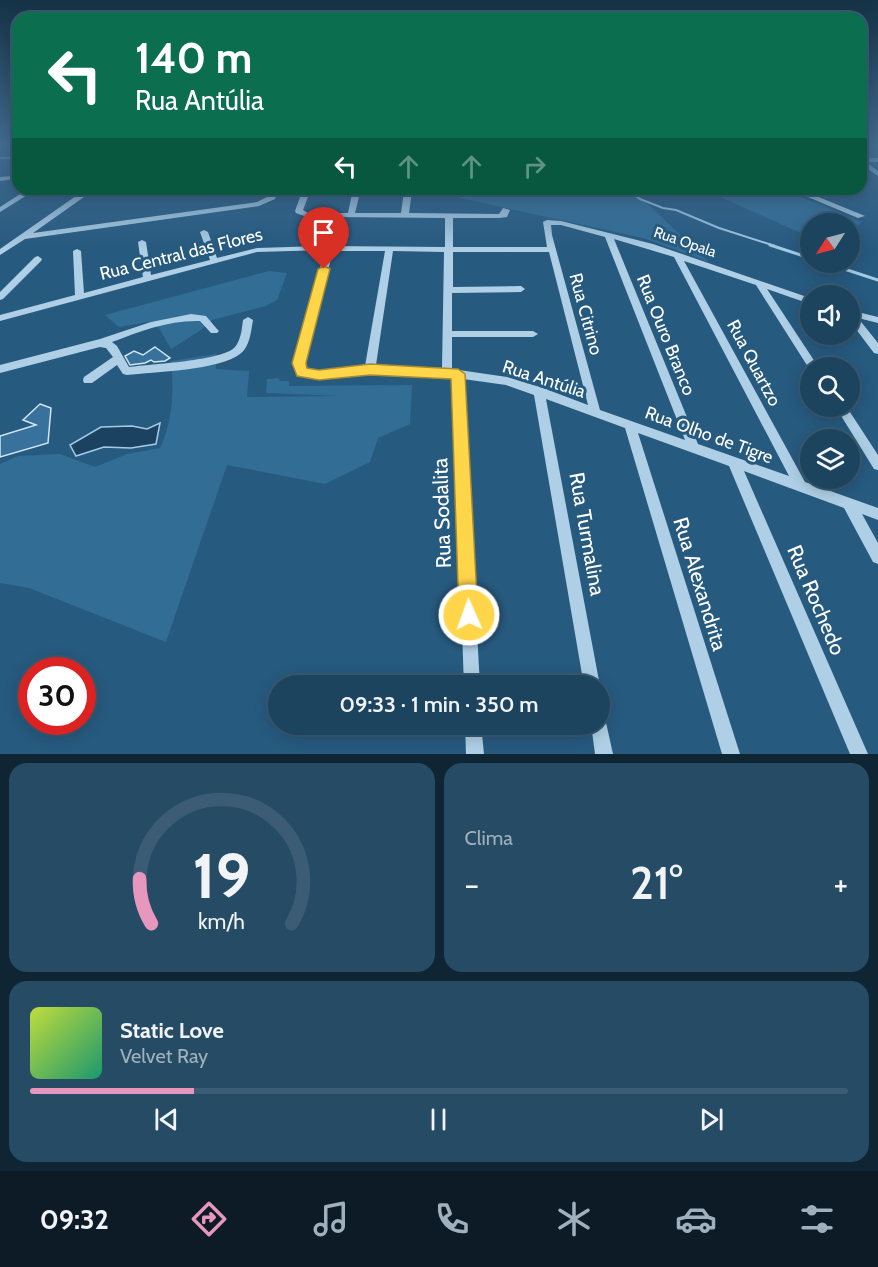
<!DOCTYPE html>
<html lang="pt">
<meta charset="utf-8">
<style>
:root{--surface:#1d445f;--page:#254b65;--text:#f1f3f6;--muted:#a0b0bd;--line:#3b5c74;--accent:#e797bd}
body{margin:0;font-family:Cabin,sans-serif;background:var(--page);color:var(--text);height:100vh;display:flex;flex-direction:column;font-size:22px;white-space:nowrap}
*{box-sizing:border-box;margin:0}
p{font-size:20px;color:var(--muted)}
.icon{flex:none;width:33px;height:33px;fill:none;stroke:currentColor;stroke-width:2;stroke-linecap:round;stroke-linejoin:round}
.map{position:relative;height:754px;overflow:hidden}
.sheet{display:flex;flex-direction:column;gap:9px;padding:9px;background:#102534;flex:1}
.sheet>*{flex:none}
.hud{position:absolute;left:12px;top:12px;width:855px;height:183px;border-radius:18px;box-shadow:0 3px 15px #0003,0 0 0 2px var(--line);background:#0b6e4f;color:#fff;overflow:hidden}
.needle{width:39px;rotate:234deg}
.tools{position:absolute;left:800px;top:213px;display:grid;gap:12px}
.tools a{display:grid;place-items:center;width:60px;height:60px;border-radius:50%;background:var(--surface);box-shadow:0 3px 15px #0003,0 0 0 2px var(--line);font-size:30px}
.speed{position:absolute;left:18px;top:657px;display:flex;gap:12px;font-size:30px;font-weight:700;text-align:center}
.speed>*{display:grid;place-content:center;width:78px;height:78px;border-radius:50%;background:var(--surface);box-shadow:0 3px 15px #0003,0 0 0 2px var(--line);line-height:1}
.speed .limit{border:9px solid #d22;background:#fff;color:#111}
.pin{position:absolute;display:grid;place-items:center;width:51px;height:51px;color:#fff;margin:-62px -26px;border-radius:50% 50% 50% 0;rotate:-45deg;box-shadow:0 0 6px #0007}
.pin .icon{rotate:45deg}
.me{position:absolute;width:66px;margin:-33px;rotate:358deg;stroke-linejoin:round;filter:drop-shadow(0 0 4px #0008)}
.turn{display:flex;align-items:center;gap:21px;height:126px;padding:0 24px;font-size:27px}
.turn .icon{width:78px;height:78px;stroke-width:2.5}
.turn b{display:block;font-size:42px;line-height:51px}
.lanes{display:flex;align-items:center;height:57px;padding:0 24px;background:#0003;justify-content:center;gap:30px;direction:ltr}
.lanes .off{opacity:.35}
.big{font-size:45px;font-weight:600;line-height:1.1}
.sheet .card{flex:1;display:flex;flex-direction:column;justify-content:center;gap:9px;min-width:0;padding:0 21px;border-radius:18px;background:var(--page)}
.sheet .dial{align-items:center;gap:0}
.dial svg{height:156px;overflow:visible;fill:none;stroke:var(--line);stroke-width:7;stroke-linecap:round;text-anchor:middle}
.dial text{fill:var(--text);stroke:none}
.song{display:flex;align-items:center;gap:18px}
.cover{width:72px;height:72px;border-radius:9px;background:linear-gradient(135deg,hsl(70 70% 55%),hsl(160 70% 35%))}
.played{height:6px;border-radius:3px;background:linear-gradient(90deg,var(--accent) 20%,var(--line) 20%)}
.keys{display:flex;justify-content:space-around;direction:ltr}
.heat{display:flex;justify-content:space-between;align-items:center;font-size:33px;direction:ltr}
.sheet .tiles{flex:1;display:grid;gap:9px;grid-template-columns:1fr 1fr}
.card:last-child{grid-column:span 2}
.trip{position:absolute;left:268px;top:675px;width:342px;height:60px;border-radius:30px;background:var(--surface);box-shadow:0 3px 15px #0003,0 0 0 2px var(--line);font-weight:600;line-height:60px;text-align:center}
.menu{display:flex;height:96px;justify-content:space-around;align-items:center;background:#0c1b26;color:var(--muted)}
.menu .icon{width:42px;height:42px}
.menu .current{color:var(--accent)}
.menu b{font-size:27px;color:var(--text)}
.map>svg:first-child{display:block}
</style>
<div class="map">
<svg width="878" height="754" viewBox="0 0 878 754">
<rect width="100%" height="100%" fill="#275a7f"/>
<g fill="#326d96">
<polygon points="419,189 632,189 709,262 643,238"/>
<polygon points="734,189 781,189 862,222 849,233 849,224 810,224 810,237 720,197"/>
<polygon points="269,271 287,273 277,300 266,306 212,320 201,330 171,349 155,321 119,327 105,315"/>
<path d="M216,354V369L249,371L247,397L339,396L266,393L267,379L279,378L280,381H289V386L412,385L410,424L378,438L370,462L325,484L227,465L166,642L29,588L0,583V464L18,456L60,454L95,467L127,454L160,448C173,420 174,392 171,361Z"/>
</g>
<polygon fill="#1b4260" stroke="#a3cbe6" stroke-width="1.5" points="160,423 156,444 131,448 104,447 76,456 70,445 101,427 132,426 147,429"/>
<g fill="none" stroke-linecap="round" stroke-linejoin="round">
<g stroke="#a3cbe6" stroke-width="2">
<polyline points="0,158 18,158"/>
<polyline points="625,189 640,199 663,208 676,210 719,228 775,246"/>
</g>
<g stroke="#a3cbe6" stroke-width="3">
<polyline points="770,245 810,258"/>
<polyline points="823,262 878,280"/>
</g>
</g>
<g fill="#38729c" stroke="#d1e6f4" stroke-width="1.5">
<polygon points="155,347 170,358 165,361 154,362 151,360 145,363 130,365 125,356 134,351 143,355"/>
<polygon points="40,404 51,408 48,443 0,457 0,436 36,425 23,420"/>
</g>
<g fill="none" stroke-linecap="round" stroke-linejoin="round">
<g fill="#aecfe5" fill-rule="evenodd">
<polygon points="861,158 878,158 878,162 866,162 878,171 878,176 861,164"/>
<polygon points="12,176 15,178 14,179 0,181 0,177"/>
<polygon points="28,189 37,189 0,212 0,207"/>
<polygon points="86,189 95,189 92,192 117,189 140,189 136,191 84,197 33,233 257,202 269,196 271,189 279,189 275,199 259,206 25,239 0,255 0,249"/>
<path d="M303,189H311L303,210L308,213H348L353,189H361L355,213H401L404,191L407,189L412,191L409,213L499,214L503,208L510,210L507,217L499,218H453V247H547L543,222L547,220L561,221L653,244L810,298V304L767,289L819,368H810V370L756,285L684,261L805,482L878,508V520L862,514L878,543V564L873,562L844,508L744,471L868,754H850L729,466L638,433L740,754H722L625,428L546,399L600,686H584L534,395L506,385L463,379L480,686H464L453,377L371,373L318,380L297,376L294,363L325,250L257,252L0,321V315L75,295L73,251L77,249L81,251L84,293L143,277L138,242L142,240L146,242L151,275L210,260L200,232L204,230L208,232L217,258L257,248L320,246L328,217H307L296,213L295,211ZM335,217L445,218V247L328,246ZM551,225H561L605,237L685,440L600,410L552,235ZM614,239L674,257L789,476L698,444ZM333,251H385L365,366C346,368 326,374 306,370L304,363ZM393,251L444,252L442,368L376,365ZM453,252H549L588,405L543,388L507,377L452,369V337H533L538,334L533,331H452V293L521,292L525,289L521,286L453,287Z"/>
<polygon points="789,189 799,189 865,216 858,218"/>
<polygon points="822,189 832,189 833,190 829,192"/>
<polygon points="38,256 42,259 41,261 3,299 0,300 0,292 35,257"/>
<polygon points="849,310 878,317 878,323 858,318 878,343 878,354 874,353 849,320"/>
<path d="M191,314L206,316L217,329L219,331L217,333H211L200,321C169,320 141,331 112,342L117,346L129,367C150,364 223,361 235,347C241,340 242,328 243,320L248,317L253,320C251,331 250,347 240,354C221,370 153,372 127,375L123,374L117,365L92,383H84L83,380L84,377L113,357L106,348L100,347L0,373V365L100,339L151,322Z"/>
<polygon points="835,406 846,406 878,455 878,470 874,469"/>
<polygon points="600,716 605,718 613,754 595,754 591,724 600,724"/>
<polygon points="465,724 481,724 484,754 466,754"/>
</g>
</g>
<linearGradient id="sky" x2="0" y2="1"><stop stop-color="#153246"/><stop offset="0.58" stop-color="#416b90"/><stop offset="1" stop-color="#416b90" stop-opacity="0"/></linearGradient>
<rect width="878" height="251" fill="url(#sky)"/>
<polygon fill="#ffd54a" stroke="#a68a30" stroke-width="1.5" points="324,266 330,269 306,363 307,368 319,370 370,364 458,369 465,374 478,615 476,622 469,625 462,622 459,615 451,379 370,375 319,380 297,376 292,363 318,269"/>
<g text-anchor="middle" stroke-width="6" stroke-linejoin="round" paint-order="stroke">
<g font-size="15" fill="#fff" stroke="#275a7f">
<text transform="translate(685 242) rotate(19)" y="5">Rua Opala</text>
</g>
<g font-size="18" fill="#fff" stroke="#275a7f">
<text transform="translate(181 254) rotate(-14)" y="6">Rua Central das Flores</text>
<text transform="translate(586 314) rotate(75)" y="6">Rua Citrino</text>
<text transform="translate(666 335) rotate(68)" y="6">Rua Ouro Branco</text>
<text transform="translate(754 363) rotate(62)" y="6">Rua Quartzo</text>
<text transform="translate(544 379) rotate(18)" y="6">Rua Antúlia</text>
<text transform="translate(709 435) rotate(20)" y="6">Rua Olho de Tigre</text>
</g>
<g font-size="21" fill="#fff" stroke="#275a7f">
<text transform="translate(442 513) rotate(-92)" y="7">Rua Sodalita</text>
<text transform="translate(587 534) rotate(80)" y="7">Rua Turmalina</text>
<text transform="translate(700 584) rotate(73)" y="7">Rua Alexandrita</text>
<text transform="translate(816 600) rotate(67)" y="7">Rua Rochedo</text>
</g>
</g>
</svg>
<div class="tools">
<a><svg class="needle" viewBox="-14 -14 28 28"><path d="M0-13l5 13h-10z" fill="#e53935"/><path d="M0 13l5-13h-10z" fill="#a0b0bd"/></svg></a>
<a><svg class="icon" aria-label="sound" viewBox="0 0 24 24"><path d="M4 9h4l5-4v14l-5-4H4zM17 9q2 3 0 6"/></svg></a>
<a><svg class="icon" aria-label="search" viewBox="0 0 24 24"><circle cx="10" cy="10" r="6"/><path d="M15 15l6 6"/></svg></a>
<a><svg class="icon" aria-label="layers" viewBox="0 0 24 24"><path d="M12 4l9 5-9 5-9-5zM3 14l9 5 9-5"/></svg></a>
</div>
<div class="speed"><div class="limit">30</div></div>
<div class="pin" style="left:324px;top:269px;background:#d93025"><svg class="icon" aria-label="arrive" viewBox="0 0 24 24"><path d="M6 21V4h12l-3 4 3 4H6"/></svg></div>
<svg class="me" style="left:469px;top:615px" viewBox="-20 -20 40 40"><circle r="17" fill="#ffd54a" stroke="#fff" stroke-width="3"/><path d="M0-11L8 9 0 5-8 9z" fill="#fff"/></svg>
<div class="trip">09:33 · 1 min · 350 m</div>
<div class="hud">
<div class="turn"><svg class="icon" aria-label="left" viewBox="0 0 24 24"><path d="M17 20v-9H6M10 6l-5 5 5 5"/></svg><div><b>140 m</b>Rua Antúlia</div></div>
<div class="lanes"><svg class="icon" aria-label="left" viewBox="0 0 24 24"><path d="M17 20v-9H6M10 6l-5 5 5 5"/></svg><svg class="icon off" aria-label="ahead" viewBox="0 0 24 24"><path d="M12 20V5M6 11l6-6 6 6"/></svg><svg class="icon off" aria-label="ahead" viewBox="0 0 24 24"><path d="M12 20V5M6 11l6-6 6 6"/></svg><svg class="icon off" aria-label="right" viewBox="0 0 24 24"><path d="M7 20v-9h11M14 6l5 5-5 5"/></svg></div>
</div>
</div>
<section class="sheet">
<div class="tiles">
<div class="card dial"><svg viewBox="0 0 100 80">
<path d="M14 69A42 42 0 1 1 86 69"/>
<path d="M14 69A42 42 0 0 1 8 46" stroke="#e797bd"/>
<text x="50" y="56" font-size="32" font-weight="700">19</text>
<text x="50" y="72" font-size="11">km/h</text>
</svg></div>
<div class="card"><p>Clima</p>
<div class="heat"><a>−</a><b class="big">21°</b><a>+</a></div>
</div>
<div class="card">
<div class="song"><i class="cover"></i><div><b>Static Love</b><p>Velvet Ray</p></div></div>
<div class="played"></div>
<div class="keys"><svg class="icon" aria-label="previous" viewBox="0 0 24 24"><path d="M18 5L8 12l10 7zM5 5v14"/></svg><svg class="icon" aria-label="pause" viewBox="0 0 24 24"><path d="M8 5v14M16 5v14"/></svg><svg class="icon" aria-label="next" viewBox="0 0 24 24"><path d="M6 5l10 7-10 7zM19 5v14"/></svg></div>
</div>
</div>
</section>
<nav class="menu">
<b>09:32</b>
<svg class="icon current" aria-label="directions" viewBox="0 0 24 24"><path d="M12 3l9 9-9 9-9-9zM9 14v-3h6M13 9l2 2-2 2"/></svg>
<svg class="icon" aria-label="music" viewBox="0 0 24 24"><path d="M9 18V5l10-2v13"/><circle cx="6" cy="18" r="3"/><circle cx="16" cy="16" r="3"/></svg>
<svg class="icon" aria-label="phone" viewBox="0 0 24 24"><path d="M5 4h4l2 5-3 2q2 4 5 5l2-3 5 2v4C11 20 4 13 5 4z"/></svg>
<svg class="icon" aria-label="climate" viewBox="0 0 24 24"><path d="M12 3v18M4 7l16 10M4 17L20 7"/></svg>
<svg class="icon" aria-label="car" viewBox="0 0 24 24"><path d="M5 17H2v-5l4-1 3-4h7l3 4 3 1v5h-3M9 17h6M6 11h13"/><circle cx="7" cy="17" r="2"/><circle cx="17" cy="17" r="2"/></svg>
<svg class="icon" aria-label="filters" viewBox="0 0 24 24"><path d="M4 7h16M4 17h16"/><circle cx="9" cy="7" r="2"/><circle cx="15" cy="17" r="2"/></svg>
</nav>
